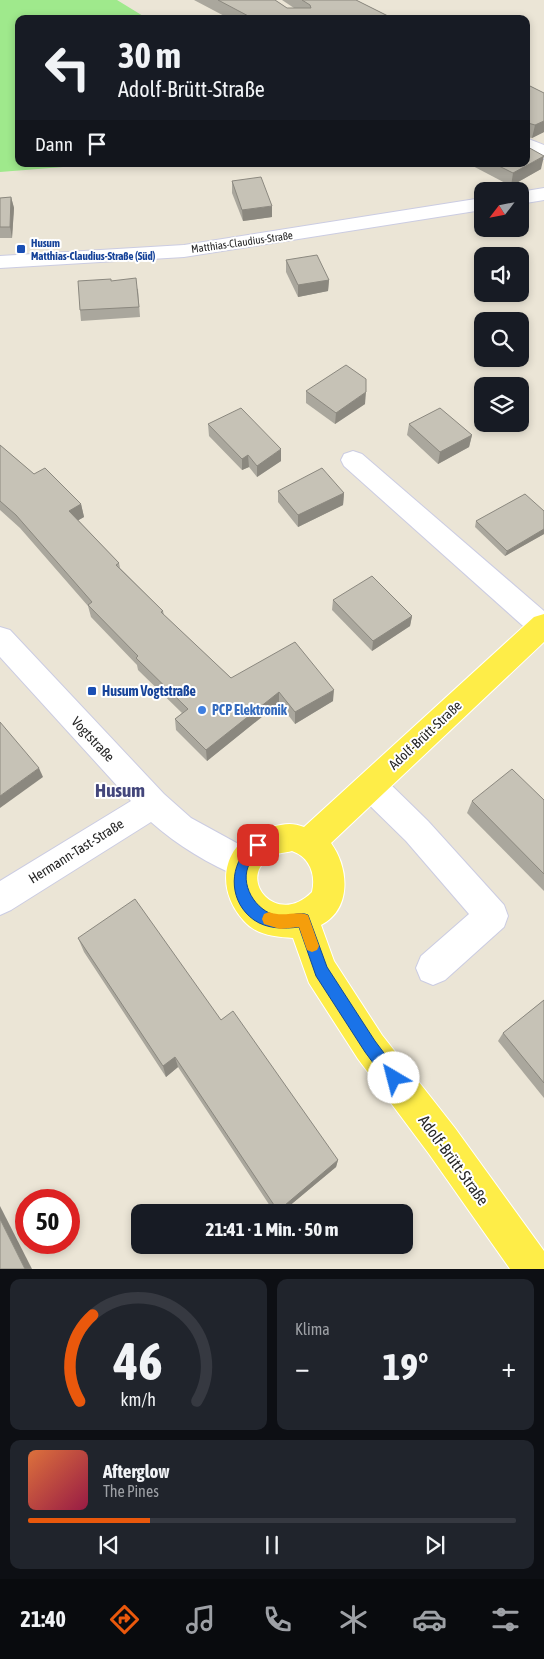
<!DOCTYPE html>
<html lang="de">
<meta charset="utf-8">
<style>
:root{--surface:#171b24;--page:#20242c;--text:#f1f3f6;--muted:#9ea1a6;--line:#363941;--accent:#ea580c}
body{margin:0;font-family:"Asap Condensed",sans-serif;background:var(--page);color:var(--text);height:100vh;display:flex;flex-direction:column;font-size:19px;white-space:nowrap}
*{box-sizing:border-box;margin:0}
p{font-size:16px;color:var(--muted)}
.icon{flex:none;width:28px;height:28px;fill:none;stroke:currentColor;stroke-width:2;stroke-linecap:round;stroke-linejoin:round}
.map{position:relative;height:1269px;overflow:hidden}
.sheet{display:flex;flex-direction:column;gap:10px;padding:10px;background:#0d0f14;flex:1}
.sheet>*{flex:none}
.guide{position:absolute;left:15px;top:15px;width:515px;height:152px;border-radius:10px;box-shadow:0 2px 8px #0003;background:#171b24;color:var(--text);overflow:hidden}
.needle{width:32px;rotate:238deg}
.fabs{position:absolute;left:474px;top:182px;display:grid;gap:10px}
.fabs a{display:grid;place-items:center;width:55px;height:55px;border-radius:10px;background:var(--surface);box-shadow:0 2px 8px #0003;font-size:25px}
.speed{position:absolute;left:15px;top:1189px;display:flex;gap:10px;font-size:25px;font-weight:700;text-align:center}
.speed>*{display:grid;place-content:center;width:65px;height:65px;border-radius:50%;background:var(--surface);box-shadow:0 2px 8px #0003;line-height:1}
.speed .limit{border:8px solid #d22;background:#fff;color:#111}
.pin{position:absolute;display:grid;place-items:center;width:42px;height:42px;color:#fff;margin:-21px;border-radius:10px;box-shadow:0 2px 8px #0006}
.me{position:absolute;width:55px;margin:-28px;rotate:323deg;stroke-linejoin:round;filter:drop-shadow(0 0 4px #0008)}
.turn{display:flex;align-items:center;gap:18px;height:105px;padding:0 20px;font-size:22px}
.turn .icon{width:65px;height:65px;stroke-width:2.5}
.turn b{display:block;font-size:35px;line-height:42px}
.then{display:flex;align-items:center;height:48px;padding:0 20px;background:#0003;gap:10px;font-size:19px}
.big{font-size:38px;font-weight:700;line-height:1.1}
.sheet .widget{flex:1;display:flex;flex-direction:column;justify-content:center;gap:8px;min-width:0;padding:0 18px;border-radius:10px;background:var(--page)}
.sheet .dial{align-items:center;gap:0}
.dial svg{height:130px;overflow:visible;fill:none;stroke:var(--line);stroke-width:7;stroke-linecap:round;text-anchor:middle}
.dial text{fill:var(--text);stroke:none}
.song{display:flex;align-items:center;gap:15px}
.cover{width:60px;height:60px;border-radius:8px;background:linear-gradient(135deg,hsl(20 70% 55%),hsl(340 70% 35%))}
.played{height:5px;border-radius:2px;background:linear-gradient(90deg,var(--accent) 25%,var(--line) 25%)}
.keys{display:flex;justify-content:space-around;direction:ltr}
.heat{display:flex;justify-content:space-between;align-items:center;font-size:28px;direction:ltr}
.sheet .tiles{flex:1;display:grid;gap:10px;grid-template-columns:1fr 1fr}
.widget:last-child{grid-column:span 2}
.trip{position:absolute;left:131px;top:1204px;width:282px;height:50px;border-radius:10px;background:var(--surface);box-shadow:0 2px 8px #0003;font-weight:700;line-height:50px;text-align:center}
.menu{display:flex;height:80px;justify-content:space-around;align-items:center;background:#090b0e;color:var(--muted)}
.menu .icon{width:35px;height:35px}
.menu .on{color:var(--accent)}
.menu b{font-size:22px;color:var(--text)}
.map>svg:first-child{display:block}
</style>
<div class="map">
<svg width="544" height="1269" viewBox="0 0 544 1269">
<rect width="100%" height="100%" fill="#ebe5d6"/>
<polygon fill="#9fe98c" points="0,0 117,0 148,19 19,19 19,164 101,164 0,172"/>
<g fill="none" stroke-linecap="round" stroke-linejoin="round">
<g stroke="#cbcce2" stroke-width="2">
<g id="minor">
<polygon points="526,138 544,145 544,159 526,151"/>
<polygon points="544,188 544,200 520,204 520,192"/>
<polygon points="482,198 482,210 184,257 0,268 0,256 184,245"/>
<polygon points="353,451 362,454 544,611 544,636 532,634 344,466 341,460 344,454"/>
<path d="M0,627L10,630L164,794L191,818L253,852L258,863L253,874L242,878C210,865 177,845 151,822L11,910L0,915V881L131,801L0,657Z"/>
<polygon points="371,772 382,776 428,821 504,905 508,916 504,927 445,980 433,985 421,980 416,968 421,956 469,914 406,841 360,796 356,786 360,776"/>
</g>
</g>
<g stroke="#fff" stroke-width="2">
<path id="major" d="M544,614V642L331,843C349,868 352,909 321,925L334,961L382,1035L455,1128L544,1251V1269H510L429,1154L358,1059L309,983L293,938C275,937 256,935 244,921C212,886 224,837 271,827C284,824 292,822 304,827L534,617ZM292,851C310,857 316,875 312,892C277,928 236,879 270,857C275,853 285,853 292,851Z"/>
</g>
<use href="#minor" fill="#fff" fill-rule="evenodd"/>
<use href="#major" fill="#feed48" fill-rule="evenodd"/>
</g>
<g fill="#aaa79d">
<polygon points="194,0 275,0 287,8 294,8 282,0 356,0 394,19 230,19"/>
<polygon points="526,84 544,93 544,132 532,138 526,137"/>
<polygon points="469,164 526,164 541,169 511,186"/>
<polygon points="232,181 272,217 243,221 232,193"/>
<polygon points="11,197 14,208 12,238 0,238 0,198"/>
<polygon points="286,260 329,280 328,291 298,297 286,272"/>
<polygon points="111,281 138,289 140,317 81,321 80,310"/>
<polygon points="306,391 365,404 335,424 306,403"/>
<polygon points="208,424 281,461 257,477 249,467 242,470 209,436"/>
<polygon points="409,424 472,435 469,447 438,464 407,435"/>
<polygon points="0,445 34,474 81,504 84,517 78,520 119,563 120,568 163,611 164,615 231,678 333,701 295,724 279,703 207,761 176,730 175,719 182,713 138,670 137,665 91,617 88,606 20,528 0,510"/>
<polygon points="278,491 344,493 343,505 298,527 278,502"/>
<polygon points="544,511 544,534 505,556 475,527 476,521"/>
<polygon points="333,600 412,616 410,626 372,651 332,610"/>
<polygon points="544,800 544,891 467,813 472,801"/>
<polygon points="78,938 221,1020 338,1160 336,1167 282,1212 274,1212 178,1067 166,1077 84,952"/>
<polygon points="544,1000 544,1098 498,1041 503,1033"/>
</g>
<g fill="#8b887f">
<polygon points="544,121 544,132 532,138 535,125"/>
<polygon points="544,156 541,169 511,186 513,173"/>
<polygon points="11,197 14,208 12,238 10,227"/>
<polygon points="272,206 272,217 243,221 242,210"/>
<polygon points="329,280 328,291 298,297 298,285"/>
<polygon points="366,392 365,404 335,424 336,413"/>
<polygon points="472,435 469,447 438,464 440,452"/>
<polygon points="281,449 281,461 257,477 257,466"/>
<polygon points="248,455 249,467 242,470 242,459"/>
<polygon points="344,493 343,505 298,527 298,515"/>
<polygon points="81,504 84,517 72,524 69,511"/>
<polygon points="544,529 544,534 505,556 507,551"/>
<polygon points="412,616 410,626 372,651 373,641"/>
<polygon points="334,690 333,701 295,724 295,712"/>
<polygon points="279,692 279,703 207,761 206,750"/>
<polygon points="39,768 43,777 0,808 0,796"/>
<polygon points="175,1057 178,1067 166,1077 163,1066"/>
<polygon points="338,1160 336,1167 282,1212 277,1212 278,1211"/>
<polygon points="0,1206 32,1269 25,1269 0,1219"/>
</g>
<g fill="#c6c2b6" stroke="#8b887f">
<polygon points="218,0 275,0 287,8 311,8 310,5 302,0 356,0 394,19 254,19"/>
<polygon points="526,84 544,93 544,121 535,125 528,123 526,130"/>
<polygon points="526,146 544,156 513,173 495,164 526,164"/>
<polygon points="261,177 272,206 242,210 232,181"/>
<polygon points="11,197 10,227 0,227 0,198"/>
<polygon points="317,255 329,280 298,285 286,260"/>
<polygon points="136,278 139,307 80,310 78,281 111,279 111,281"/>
<polygon points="346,365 366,379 366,392 336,413 306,391"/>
<polygon points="241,408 281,449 257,466 248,455 242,459 208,424"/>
<polygon points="440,408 472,435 440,452 409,424"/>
<polygon points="0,445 34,474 45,468 81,504 69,511 119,563 116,565 163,611 161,612 231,678 295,642 334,690 295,712 279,692 206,750 175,719 188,709 136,658 138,656 88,605 92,602 16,515 0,501"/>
<polygon points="322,468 344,493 298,515 278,491"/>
<polygon points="525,494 544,511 544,529 507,551 476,521"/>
<polygon points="372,576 412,616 373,641 333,600"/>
<polygon points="0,722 39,768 0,796"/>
<polygon points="512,769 544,800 544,874 472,801"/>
<polygon points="135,899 221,1020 233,1011 338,1160 278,1211 175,1057 163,1066 78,938"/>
<polygon points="544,1000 544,1083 503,1033"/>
<polygon points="0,1219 25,1269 0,1269"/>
</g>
<path fill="#1a73e8" stroke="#114b97" d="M258,839L263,841L265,845C261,853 251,859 248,867C240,888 259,915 281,916C290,917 299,911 308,915L327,967L375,1041L399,1073L401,1078L399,1083L394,1085L388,1083L365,1052L316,976L299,927C284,929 267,929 254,920C230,903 228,870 247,849C250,844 253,841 258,839Z"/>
<path fill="#f59e0b" d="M269,912C284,918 296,910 308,915L319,946L317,950L312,952L307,950L299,927L280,929L264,924L262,919L264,914Z"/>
<g fill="#1a4fb4" stroke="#fff" stroke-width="2">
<rect x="16" y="244" width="10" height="10" rx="2.5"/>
<rect x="87" y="686" width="10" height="10" rx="2.5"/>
</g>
<circle fill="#3f7fe0" stroke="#fff" stroke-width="2" cx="202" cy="710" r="5"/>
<g text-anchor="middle" stroke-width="4" stroke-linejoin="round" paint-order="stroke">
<g font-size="11" fill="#272727" stroke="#fff">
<text transform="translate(242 242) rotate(-8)" y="4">Matthias-Claudius-Straße</text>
</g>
<g font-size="11" font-weight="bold" fill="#164399" stroke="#fff" text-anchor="start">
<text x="31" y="247">Husum<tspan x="31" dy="13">Matthias-Claudius-Straße (Süd)</tspan></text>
</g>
<g font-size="14" font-weight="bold" fill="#164399" stroke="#fff" text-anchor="start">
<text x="102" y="696">Husum Vogtstraße</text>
</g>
<g font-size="14" font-weight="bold" fill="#366cbe" stroke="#fff" text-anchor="start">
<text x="212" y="715">PCP Elektronik</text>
</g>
<g font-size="14" fill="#272727" stroke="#fff">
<text transform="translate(425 735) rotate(-43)" y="5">Adolf-Brütt-Straße</text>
<text transform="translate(93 739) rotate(47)" y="5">Vogtstraße</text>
<text transform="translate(76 851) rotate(-32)" y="5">Hermann-Tast-Straße</text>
</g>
<g font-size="16" fill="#272727" stroke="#fff">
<text transform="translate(454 1160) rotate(54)" y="6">Adolf-Brütt-Straße</text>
</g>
<g font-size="19" font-weight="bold" fill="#43467b" stroke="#fff">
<text x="120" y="797">Husum</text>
</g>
</g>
</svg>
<div class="fabs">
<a><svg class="needle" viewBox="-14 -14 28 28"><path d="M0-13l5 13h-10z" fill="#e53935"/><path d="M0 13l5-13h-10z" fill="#9ea1a6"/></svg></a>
<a><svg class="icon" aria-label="sound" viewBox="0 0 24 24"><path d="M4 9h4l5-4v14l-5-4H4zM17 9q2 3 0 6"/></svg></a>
<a><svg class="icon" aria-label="search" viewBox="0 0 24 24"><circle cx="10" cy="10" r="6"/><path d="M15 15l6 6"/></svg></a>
<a><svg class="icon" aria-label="layers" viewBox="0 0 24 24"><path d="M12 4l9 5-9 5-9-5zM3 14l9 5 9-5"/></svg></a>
</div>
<div class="speed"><div class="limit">50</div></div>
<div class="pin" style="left:258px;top:845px;background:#d93025"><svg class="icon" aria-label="arrive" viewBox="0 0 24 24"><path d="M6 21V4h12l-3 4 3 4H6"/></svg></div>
<svg class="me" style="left:394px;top:1078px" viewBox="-20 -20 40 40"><circle r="19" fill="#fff"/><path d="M0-13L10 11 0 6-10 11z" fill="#1a73e8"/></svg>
<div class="trip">21:41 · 1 Min. · 50 m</div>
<div class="guide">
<div class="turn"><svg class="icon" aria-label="left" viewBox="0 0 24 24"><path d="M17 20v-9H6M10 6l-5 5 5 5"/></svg><div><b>30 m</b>Adolf-Brütt-Straße</div></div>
<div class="then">Dann<svg class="icon" aria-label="arrive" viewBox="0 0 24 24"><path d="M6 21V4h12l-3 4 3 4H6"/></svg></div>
</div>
</div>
<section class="sheet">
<div class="tiles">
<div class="widget dial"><svg viewBox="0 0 100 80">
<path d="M14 69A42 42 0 1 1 86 69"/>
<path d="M14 69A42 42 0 0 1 22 16" stroke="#ea580c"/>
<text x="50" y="56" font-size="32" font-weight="700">46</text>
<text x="50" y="72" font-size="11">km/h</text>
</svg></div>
<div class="widget"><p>Klima</p>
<div class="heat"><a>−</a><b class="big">19°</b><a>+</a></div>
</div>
<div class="widget">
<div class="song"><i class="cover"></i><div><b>Afterglow</b><p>The Pines</p></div></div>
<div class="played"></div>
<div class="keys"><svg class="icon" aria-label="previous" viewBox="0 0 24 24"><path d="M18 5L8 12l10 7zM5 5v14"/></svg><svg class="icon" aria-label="pause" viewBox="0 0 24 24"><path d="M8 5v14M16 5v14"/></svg><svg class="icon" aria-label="next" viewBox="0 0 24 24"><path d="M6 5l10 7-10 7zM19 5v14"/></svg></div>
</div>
</div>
</section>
<nav class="menu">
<b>21:40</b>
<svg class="icon on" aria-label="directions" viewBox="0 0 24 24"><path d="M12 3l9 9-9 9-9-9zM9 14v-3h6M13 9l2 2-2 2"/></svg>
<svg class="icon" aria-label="music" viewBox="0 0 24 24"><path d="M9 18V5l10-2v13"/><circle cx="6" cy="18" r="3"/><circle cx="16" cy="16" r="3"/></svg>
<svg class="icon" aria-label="phone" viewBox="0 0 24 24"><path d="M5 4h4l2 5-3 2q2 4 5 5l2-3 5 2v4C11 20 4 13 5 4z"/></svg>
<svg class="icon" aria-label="climate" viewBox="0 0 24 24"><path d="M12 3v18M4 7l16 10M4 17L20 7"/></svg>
<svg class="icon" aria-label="car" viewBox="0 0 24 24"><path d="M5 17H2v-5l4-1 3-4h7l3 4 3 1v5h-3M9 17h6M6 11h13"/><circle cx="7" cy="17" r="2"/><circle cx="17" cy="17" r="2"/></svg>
<svg class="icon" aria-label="filters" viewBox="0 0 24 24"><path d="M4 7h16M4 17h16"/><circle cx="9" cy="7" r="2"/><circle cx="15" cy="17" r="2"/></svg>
</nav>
